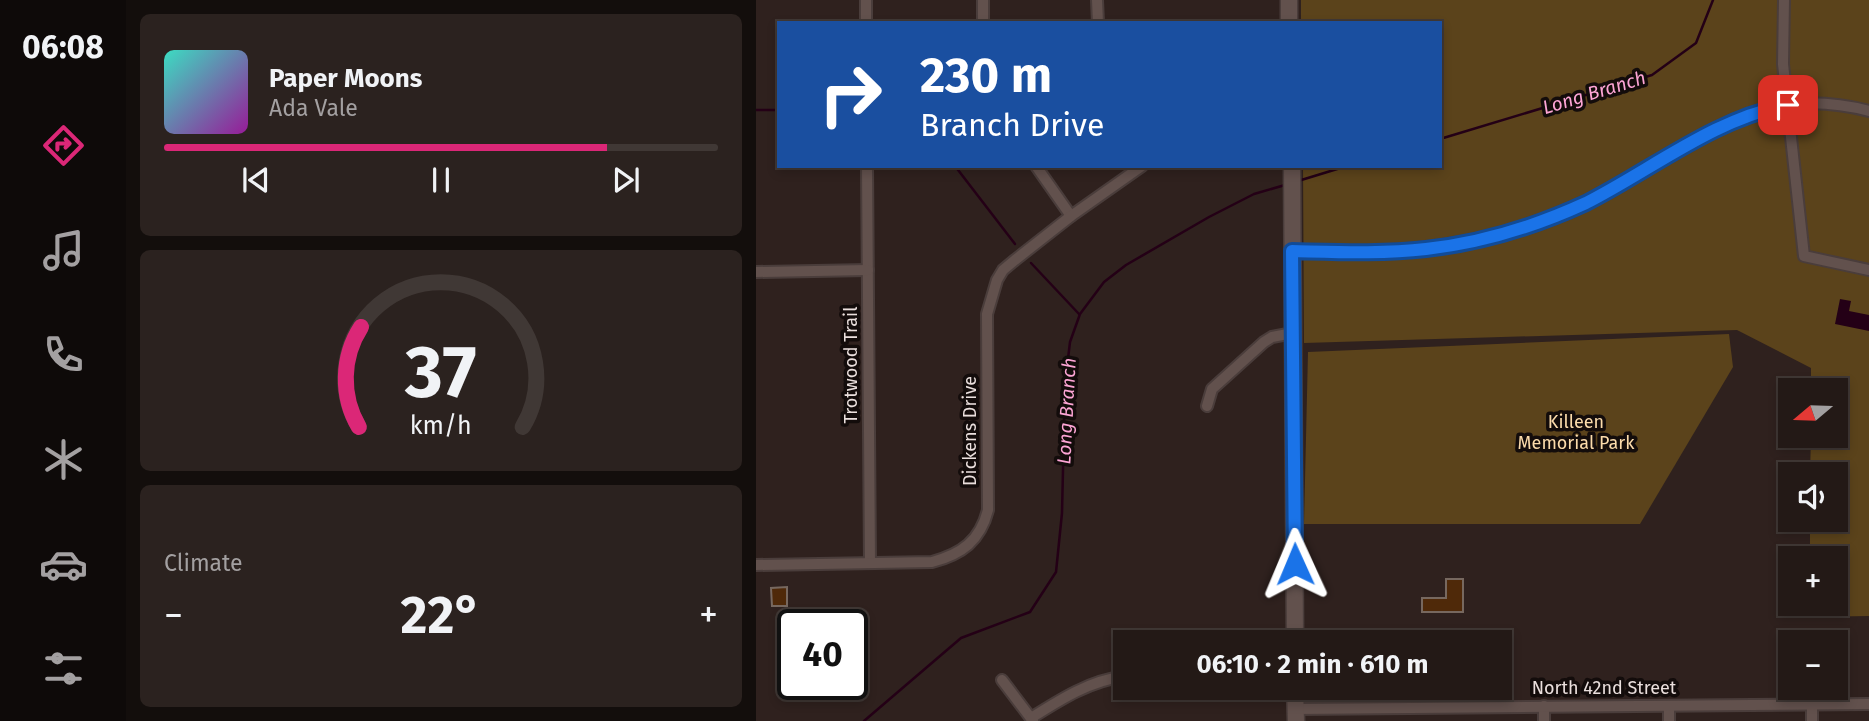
<!DOCTYPE html>
<meta charset="utf-8">
<style>
:root{--surface:#231916;--page:#2b221f;--text:#f1f3f6;--muted:#a3a0a1;--line:#403835;--accent:#db2777}
body{margin:0;font-family:"Fira Sans",sans-serif;background:var(--page);color:var(--text);height:100vh;display:flex;flex-direction:column;font-size:26px;white-space:nowrap}
*{box-sizing:border-box;margin:0}
p{font-size:23px;color:var(--muted)}
.icon{flex:none;width:38px;height:38px;fill:none;stroke:currentColor;stroke-width:2;stroke-linecap:round;stroke-linejoin:round}
.map{position:relative;flex:1;overflow:hidden}
.drawer{display:flex;flex-direction:column;gap:14px;padding:14px;background:#130e0c;width:630px}
.drawer>*{flex:none}
.banner{position:absolute;left:21px;top:21px;width:665px;height:147px;border-radius:0px;box-shadow:0 4px 10px #0003,0 0 0 2px var(--line);background:#1a4fa0;color:#fff;overflow:hidden}
.needle{width:46px;rotate:251deg}
.tools{position:absolute;left:1022px;top:378px;display:grid;gap:14px}
.tools a{display:grid;place-items:center;width:70px;height:70px;border-radius:0px;background:var(--surface);box-shadow:0 4px 10px #0003,0 0 0 2px var(--line);font-size:35px}
.speed{position:absolute;left:21px;top:609px;display:flex;gap:14px;font-size:35px;font-weight:700;text-align:center}
.speed>*{display:grid;place-content:center;width:91px;height:91px;border-radius:50%;background:var(--surface);box-shadow:0 4px 10px #0003,0 0 0 2px var(--line);line-height:1}
.speed .limit{border:4px solid #111;border-radius:10px;background:#fff;color:#111}
.pin{position:absolute;display:grid;place-items:center;width:60px;height:60px;color:#fff;margin:-30px;border-radius:14px;box-shadow:0 4px 10px #0006}
.me{position:absolute;width:77px;margin:-38px;rotate:359deg;stroke-linejoin:round;filter:drop-shadow(0 0 5px #0008)}
.turn{display:flex;align-items:center;gap:24px;height:147px;padding:0 28px;font-size:32px}
.turn .icon{width:91px;height:91px;stroke-width:2.5}
.turn b{display:block;font-size:49px;line-height:60px}
.big{font-size:52px;font-weight:700;line-height:1.1}
.drawer .widget{flex:1;display:flex;flex-direction:column;justify-content:center;gap:10px;min-width:0;padding:0 24px;border-radius:10px;background:var(--page)}
.drawer .dial{align-items:center;gap:0}
.dial svg{height:182px;overflow:visible;fill:none;stroke:var(--line);stroke-width:7;stroke-linecap:round;text-anchor:middle}
.dial text{fill:var(--text);stroke:none}
.song{display:flex;align-items:center;gap:21px}
.cover{width:84px;height:84px;border-radius:10px;background:linear-gradient(135deg,hsl(170 70% 55%),hsl(300 70% 35%))}
.played{height:7px;border-radius:4px;background:linear-gradient(90deg,var(--accent) 80%,var(--line) 80%)}
.keys{display:flex;justify-content:space-around;direction:ltr}
.heat{display:flex;justify-content:space-between;align-items:center;font-size:38px;direction:ltr}
.trip{position:absolute;left:357px;top:630px;width:399px;height:70px;border-radius:0px;background:var(--surface);box-shadow:0 4px 10px #0003,0 0 0 2px var(--line);font-weight:700;line-height:70px;text-align:center}
main{display:flex;flex:1;min-height:0}
.tab-bar{display:flex;flex-direction:column;width:126px;justify-content:space-around;align-items:center;background:#0e0a09;color:var(--muted)}
.tab-bar .icon{width:49px;height:49px}
.tab-bar .selected{color:var(--accent)}
.tab-bar b{font-size:32px;color:var(--text)}
.map>svg:first-child{display:block}
</style>
<main>
<nav class="tab-bar">
<b>06:08</b>
<svg class="icon selected" aria-label="directions" viewBox="0 0 24 24"><path d="M12 3l9 9-9 9-9-9zM9 14v-3h6M13 9l2 2-2 2"/></svg>
<svg class="icon" aria-label="music" viewBox="0 0 24 24"><path d="M9 18V5l10-2v13"/><circle cx="6" cy="18" r="3"/><circle cx="16" cy="16" r="3"/></svg>
<svg class="icon" aria-label="phone" viewBox="0 0 24 24"><path d="M5 4h4l2 5-3 2q2 4 5 5l2-3 5 2v4C11 20 4 13 5 4z"/></svg>
<svg class="icon" aria-label="climate" viewBox="0 0 24 24"><path d="M12 3v18M4 7l16 10M4 17L20 7"/></svg>
<svg class="icon" aria-label="car" viewBox="0 0 24 24"><path d="M5 17H2v-5l4-1 3-4h7l3 4 3 1v5h-3M9 17h6M6 11h13"/><circle cx="7" cy="17" r="2"/><circle cx="17" cy="17" r="2"/></svg>
<svg class="icon" aria-label="filters" viewBox="0 0 24 24"><path d="M4 7h16M4 17h16"/><circle cx="9" cy="7" r="2"/><circle cx="15" cy="17" r="2"/></svg>
</nav>
<section class="drawer">
<div class="widget">
<div class="song"><i class="cover"></i><div><b>Paper Moons</b><p>Ada Vale</p></div></div>
<div class="played"></div>
<div class="keys"><svg class="icon" aria-label="previous" viewBox="0 0 24 24"><path d="M18 5L8 12l10 7zM5 5v14"/></svg><svg class="icon" aria-label="pause" viewBox="0 0 24 24"><path d="M8 5v14M16 5v14"/></svg><svg class="icon" aria-label="next" viewBox="0 0 24 24"><path d="M6 5l10 7-10 7zM19 5v14"/></svg></div>
</div>
<div class="widget dial"><svg viewBox="0 0 100 80">
<path d="M14 69A42 42 0 1 1 86 69"/>
<path d="M14 69A42 42 0 0 1 15 25" stroke="#db2777"/>
<text x="50" y="56" font-size="32" font-weight="700">37</text>
<text x="50" y="72" font-size="11">km/h</text>
</svg></div>
<div class="widget"><p>Climate</p>
<div class="heat"><a>−</a><b class="big">22°</b><a>+</a></div>
</div>
</section>
<div class="map">
<svg width="1113" height="721" viewBox="0 0 1113 721">
<rect width="100%" height="100%" fill="#2f211e"/>
<g fill="#5b431b">
<polygon points="545,0 1113,0 1113,616 1053,617 1053,604 1080,604 1080,558 1054,558 1054,520 1080,520 1080,474 1054,474 1055,436 1080,436 1080,390 1055,390 1055,368 981,330 548,343 547,166 684,166 684,23 545,23"/>
<polygon points="973,334 977,367 884,524 548,524 552,352"/>
</g>
<polygon fill="#240016" points="1084,299 1095,301 1093,311 1113,315 1113,331 1079,324"/>
<g fill="none" stroke-linecap="round" stroke-linejoin="round">
<g stroke="#240016" stroke-width="2.5">
<polyline points="0,110 23,110"/>
<polyline points="684,139 896,75 940,43 957,0"/>
<polyline points="199,166 259,244"/>
<polyline points="542,181 591,166"/>
<polyline points="275,263 323,314"/>
<polyline points="108,721 205,638 274,612 300,572 306,513 309,384 314,342 324,314 348,282 370,265 453,217 498,194 529,185"/>
</g>
</g>
<g fill="#4f2909" stroke="#77685f" stroke-width="2">
<polygon points="690,579 707,579 707,612 666,612 666,598 690,598"/>
<polygon points="31,587 31,606 16,606 15,588"/>
</g>
<g fill="none" stroke-linecap="round" stroke-linejoin="round">
<g stroke="#4a3d3b" stroke-width="14">
<g id="street">
<polyline points="110,0 110,23"/>
<polyline points="227,0 227,23"/>
<polyline points="341,0 342,23"/>
<polyline points="1028,0 1027,64 1048,256 1113,270"/>
<polyline points="111,166 114,563"/>
<polyline points="280,166 315,216"/>
<path d="M536,251C629,253 696,251 786,221C838,203 885,173 932,146C954,134 975,120 998,112C1034,100 1076,101 1113,111"/>
<polyline points="0,272 112,270"/>
<polyline points="451,406 456,389 508,342 516,337 537,333"/>
<path d="M0,565L176,562C206,554 224,541 232,510L231,314L241,280L247,270L259,260L315,216L386,166"/>
<polyline points="1055,636 1055,642"/>
<polyline points="246,680 277,721"/>
<polyline points="1056,688 1056,721"/>
<polyline points="788,706 788,721"/>
<polyline points="913,706 913,721"/>
<polyline points="540,709 1113,704"/>
<path d="M275,718C305,699 333,681 369,676"/>
</g>
</g>
<g stroke="#4a3d3b" stroke-width="19">
<g id="secondary">
<polyline points="533,0 533,23"/>
<polyline points="536,166 539,642"/>
<polyline points="539,688 540,721"/>
</g>
</g>
<use href="#street" stroke="#62514d" stroke-width="10"/>
<use href="#secondary" stroke="#62514d" stroke-width="16"/>
</g>
<g fill="none" stroke-linecap="round" stroke-linejoin="round">
<g stroke="#114b97" stroke-width="18">
<path id="route" d="M539,564L536,251C581,252 626,254 670,249C725,243 780,226 830,203C895,170 961,117 1032,105"/>
</g>
<use href="#route" stroke="#1a73e8" stroke-width="12"/>
</g>
<g text-anchor="middle" stroke-width="7" stroke-linejoin="round" paint-order="stroke">
<g font-size="18" fill="#eadfdd" stroke="#130c0b">
<text transform="translate(95 365) rotate(-90)" y="6">Trotwood Trail</text>
<text transform="translate(214 431) rotate(-90)" y="6">Dickens Drive</text>
<text x="848" y="694">North 42nd Street</text>
</g>
<g font-size="18" fill="#fbdbab" stroke="#130c0b">
<text x="820" y="428">Killeen<tspan x="820" dy="21">Memorial Park</tspan></text>
</g>
<g font-size="19" font-style="italic" fill="#fda5d5" stroke="#130c0b">
<text transform="translate(838 92) rotate(-17)" y="7">Long Branch</text>
<text transform="translate(310 411) rotate(-87)" y="7">Long Branch</text>
</g>
</g>
</svg>
<div class="tools">
<a><svg class="needle" viewBox="-14 -14 28 28"><path d="M0-13l5 13h-10z" fill="#e53935"/><path d="M0 13l5-13h-10z" fill="#a3a0a1"/></svg></a>
<a><svg class="icon" aria-label="sound" viewBox="0 0 24 24"><path d="M4 9h4l5-4v14l-5-4H4zM17 9q2 3 0 6"/></svg></a>
<a>+</a>
<a>−</a>
</div>
<div class="speed"><div class="limit">40</div></div>
<div class="pin" style="left:1032px;top:105px;background:#d93025"><svg class="icon" aria-label="arrive" viewBox="0 0 24 24"><path d="M6 21V4h12l-3 4 3 4H6"/></svg></div>
<svg class="me" style="left:539px;top:564px" viewBox="-20 -20 40 40"><path d="M0-17L14 15 0 8-14 15z" fill="#1a73e8" stroke="#fff" stroke-width="4"/></svg>
<div class="trip">06:10 · 2 min · 610 m</div>
<div class="banner">
<div class="turn"><svg class="icon" aria-label="right" viewBox="0 0 24 24"><path d="M7 20v-9h11M14 6l5 5-5 5"/></svg><div><b>230 m</b>Branch Drive</div></div>
</div>
</div>
</main>
